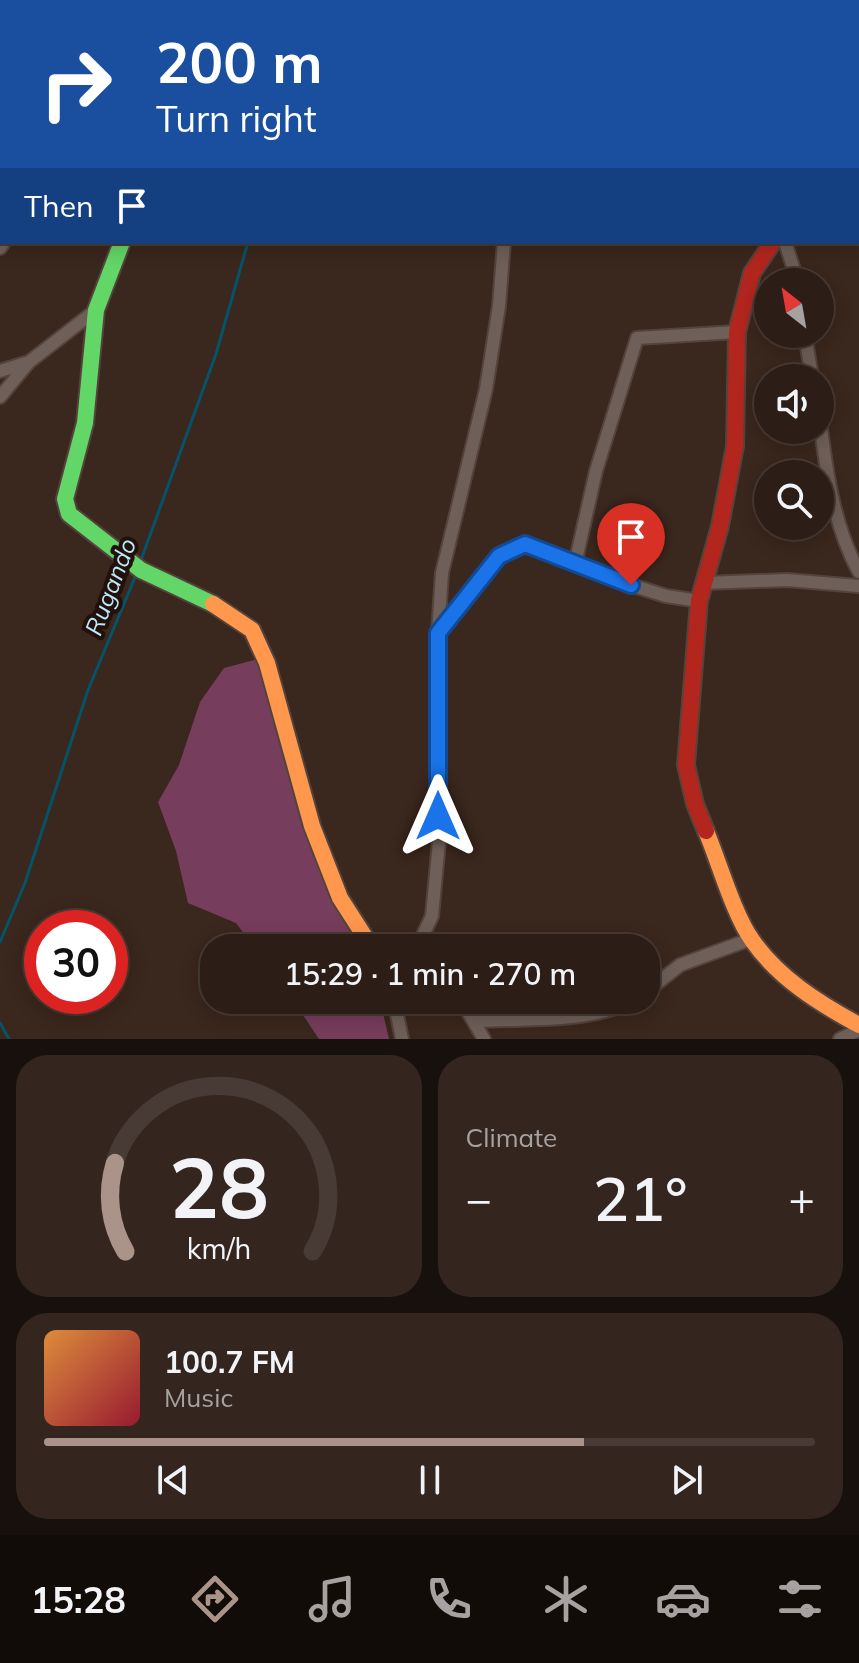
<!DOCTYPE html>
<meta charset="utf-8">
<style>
:root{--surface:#2c1d16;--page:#34261f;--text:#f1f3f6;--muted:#a6a2a1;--line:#483b35;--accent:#aa948a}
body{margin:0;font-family:Mulish,sans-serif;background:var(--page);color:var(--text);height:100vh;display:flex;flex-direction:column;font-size:30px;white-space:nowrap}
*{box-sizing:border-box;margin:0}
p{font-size:26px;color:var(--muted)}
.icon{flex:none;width:44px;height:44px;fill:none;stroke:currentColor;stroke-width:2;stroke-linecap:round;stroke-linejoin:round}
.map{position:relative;height:1039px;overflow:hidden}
.sheet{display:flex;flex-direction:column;gap:16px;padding:16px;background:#18100c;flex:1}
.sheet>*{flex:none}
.guide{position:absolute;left:0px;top:0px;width:860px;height:244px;box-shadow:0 4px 20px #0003,0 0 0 2px var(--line);background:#1a4fa0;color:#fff;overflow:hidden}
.needle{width:52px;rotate:329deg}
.controls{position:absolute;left:754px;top:268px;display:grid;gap:16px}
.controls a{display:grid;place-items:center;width:80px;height:80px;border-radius:50%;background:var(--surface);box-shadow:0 4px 20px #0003,0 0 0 2px var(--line);font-size:40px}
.speed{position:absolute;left:24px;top:910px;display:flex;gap:16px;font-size:40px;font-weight:700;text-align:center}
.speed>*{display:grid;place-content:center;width:104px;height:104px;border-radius:50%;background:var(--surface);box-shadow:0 4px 20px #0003,0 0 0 2px var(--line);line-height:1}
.speed .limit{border:12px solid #d22;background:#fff;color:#111}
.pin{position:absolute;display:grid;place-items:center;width:68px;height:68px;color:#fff;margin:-82px -34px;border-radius:50% 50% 50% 0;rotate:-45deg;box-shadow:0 0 8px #0007}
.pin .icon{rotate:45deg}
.me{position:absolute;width:88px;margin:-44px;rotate:0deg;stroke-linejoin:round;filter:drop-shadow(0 0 6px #0008)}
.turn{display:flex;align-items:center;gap:28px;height:168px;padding:0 24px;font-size:36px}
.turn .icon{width:104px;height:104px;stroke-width:2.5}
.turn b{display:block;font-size:56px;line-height:68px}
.then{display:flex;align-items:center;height:76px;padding:0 24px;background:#0003;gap:16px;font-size:30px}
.big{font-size:60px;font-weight:600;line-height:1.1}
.sheet .widget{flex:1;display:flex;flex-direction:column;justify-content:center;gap:12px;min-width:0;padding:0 28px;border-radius:32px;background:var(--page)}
.sheet .dial{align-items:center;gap:0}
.dial svg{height:208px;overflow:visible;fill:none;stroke:var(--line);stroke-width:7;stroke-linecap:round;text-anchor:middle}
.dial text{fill:var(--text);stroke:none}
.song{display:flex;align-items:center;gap:24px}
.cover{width:96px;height:96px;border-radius:12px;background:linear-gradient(135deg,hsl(30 70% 55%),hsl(350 70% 35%))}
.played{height:8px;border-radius:4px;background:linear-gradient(90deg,var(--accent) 70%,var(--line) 70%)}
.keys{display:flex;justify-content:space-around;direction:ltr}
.heat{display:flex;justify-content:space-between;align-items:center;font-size:44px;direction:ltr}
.sheet .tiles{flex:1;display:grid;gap:16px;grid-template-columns:1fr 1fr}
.widget:last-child{grid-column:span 2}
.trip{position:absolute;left:200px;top:934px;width:460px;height:80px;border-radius:32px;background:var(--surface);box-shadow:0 4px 20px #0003,0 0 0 2px var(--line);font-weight:600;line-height:80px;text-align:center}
.menu{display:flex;height:128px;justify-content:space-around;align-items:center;background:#120c09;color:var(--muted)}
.menu .icon{width:56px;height:56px}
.menu .on{color:var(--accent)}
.menu b{font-size:36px;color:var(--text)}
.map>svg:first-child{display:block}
</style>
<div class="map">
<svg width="859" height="1039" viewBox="0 0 859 1039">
<rect width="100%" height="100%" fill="#3a271d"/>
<g fill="#773d5c">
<polygon points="258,659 308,838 357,948 255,948 236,923 188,903 176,851 158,802 179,765 200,702 224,668"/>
<polygon points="293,1000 380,1000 389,1039 319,1039"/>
</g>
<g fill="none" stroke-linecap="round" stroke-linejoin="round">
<g stroke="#055369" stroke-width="3">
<polyline points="327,2 327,0"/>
<polyline points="141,560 216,354 248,242"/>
<polyline points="0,942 25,883 88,690 136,575"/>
<polyline points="0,1023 9,1039"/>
</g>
<g stroke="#54433c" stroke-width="16">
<g id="street">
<polyline points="773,0 774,2"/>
<polyline points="28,2 28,0"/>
<polyline points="201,2 201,0"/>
<polyline points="559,2 559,0"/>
<polyline points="0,45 2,45"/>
<polyline points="0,105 2,101"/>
<polyline points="858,133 859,134"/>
<polyline points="858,217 859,217"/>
<polyline points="0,220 2,222"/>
<polyline points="785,242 798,282"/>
<polyline points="0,248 4,242"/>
<polyline points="805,334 812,378"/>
<polyline points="0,371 29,362 96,310"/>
<polyline points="0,397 29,362"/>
<path d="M820,420C826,471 834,527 859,572"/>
<polyline points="575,564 596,471 637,338 737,332"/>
<polyline points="705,583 787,580 859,586"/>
<polyline points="438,633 499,556 525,544 631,585 666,596 699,601"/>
<polyline points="417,948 432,916 439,842 438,633 442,573 486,389 499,306 504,242"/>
<polyline points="646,992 680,965 751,939"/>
<polyline points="394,1000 402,1039"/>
<polyline points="461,1000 484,1039"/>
<path d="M475,1021C527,1018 587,1024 635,1000"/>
<polyline points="840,1039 859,1030"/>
</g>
</g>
<g stroke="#54433c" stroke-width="20">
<polyline id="fast" points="122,242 96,310 85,423 65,499 69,514 141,570 213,604"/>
</g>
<g stroke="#54433c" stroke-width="20">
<g id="slow">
<polyline points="213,604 252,630 267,663 312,826 340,898 372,948"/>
<path d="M706,831C719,862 734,915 752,940C778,978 820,1004 859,1025"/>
</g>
</g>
<g stroke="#54433c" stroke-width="20">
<polyline id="jam" points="706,831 695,804 686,765 699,601 720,526 735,446 737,332 752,273 773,242"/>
</g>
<use href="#street" stroke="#6e5f58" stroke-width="12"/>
<use href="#fast" stroke="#63d668" stroke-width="16"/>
<use href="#slow" stroke="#ff974d" stroke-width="16"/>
<use href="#jam" stroke="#b3261e" stroke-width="16"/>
</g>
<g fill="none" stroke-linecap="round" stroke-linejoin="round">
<g stroke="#114b97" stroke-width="20">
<polyline id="route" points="438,816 438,633 499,556 525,544 631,585"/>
</g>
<use href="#route" stroke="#1a73e8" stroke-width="14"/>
</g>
<g text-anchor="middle" stroke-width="8" stroke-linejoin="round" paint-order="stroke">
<g font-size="24" font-style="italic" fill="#bbe7fa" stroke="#21110a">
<text transform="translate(111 587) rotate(-69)" y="8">Rugando</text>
</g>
</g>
</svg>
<div class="controls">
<a><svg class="needle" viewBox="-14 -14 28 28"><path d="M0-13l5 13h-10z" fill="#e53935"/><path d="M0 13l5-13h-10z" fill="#a6a2a1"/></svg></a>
<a><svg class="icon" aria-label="sound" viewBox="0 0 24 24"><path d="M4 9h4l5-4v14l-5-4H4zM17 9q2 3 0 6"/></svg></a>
<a><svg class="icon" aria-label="search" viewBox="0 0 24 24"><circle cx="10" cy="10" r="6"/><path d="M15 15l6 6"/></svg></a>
</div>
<div class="speed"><div class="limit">30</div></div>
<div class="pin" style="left:631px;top:585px;background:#d93025"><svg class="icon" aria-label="arrive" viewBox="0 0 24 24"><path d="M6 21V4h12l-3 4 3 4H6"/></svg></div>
<svg class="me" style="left:438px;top:816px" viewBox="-20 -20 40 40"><path d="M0-17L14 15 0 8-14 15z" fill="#1a73e8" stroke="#fff" stroke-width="4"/></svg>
<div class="trip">15:29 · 1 min · 270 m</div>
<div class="guide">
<div class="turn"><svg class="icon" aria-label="right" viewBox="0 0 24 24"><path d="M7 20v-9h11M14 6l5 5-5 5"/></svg><div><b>200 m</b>Turn right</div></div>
<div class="then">Then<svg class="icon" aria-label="arrive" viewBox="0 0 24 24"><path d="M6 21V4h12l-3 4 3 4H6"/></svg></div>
</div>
</div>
<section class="sheet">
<div class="tiles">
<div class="widget dial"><svg viewBox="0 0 100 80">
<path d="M14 69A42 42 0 1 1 86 69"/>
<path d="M14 69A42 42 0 0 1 10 35" stroke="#aa948a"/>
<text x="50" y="56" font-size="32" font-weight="700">28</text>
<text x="50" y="72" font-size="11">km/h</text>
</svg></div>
<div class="widget"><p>Climate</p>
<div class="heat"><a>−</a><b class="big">21°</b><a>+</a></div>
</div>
<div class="widget">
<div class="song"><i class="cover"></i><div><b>100.7 FM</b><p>Music</p></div></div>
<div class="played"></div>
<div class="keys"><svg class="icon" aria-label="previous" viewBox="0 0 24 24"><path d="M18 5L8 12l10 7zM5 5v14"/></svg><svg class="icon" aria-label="pause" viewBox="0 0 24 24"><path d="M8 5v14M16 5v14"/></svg><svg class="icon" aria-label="next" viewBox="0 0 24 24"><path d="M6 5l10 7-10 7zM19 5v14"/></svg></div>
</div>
</div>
</section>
<nav class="menu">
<b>15:28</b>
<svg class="icon on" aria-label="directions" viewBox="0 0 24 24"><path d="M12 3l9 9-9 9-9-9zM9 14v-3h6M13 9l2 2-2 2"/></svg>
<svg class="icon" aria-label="music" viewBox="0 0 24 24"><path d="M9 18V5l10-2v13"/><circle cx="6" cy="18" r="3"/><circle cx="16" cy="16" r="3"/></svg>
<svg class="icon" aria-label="phone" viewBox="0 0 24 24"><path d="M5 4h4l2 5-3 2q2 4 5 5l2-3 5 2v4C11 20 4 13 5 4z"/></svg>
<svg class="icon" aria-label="climate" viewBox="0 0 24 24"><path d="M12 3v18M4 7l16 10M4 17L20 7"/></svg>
<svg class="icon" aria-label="car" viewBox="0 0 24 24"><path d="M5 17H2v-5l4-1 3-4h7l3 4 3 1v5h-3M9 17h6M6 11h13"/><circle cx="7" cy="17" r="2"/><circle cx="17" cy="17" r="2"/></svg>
<svg class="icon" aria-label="filters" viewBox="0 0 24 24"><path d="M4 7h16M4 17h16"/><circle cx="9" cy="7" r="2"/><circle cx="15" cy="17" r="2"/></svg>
</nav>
